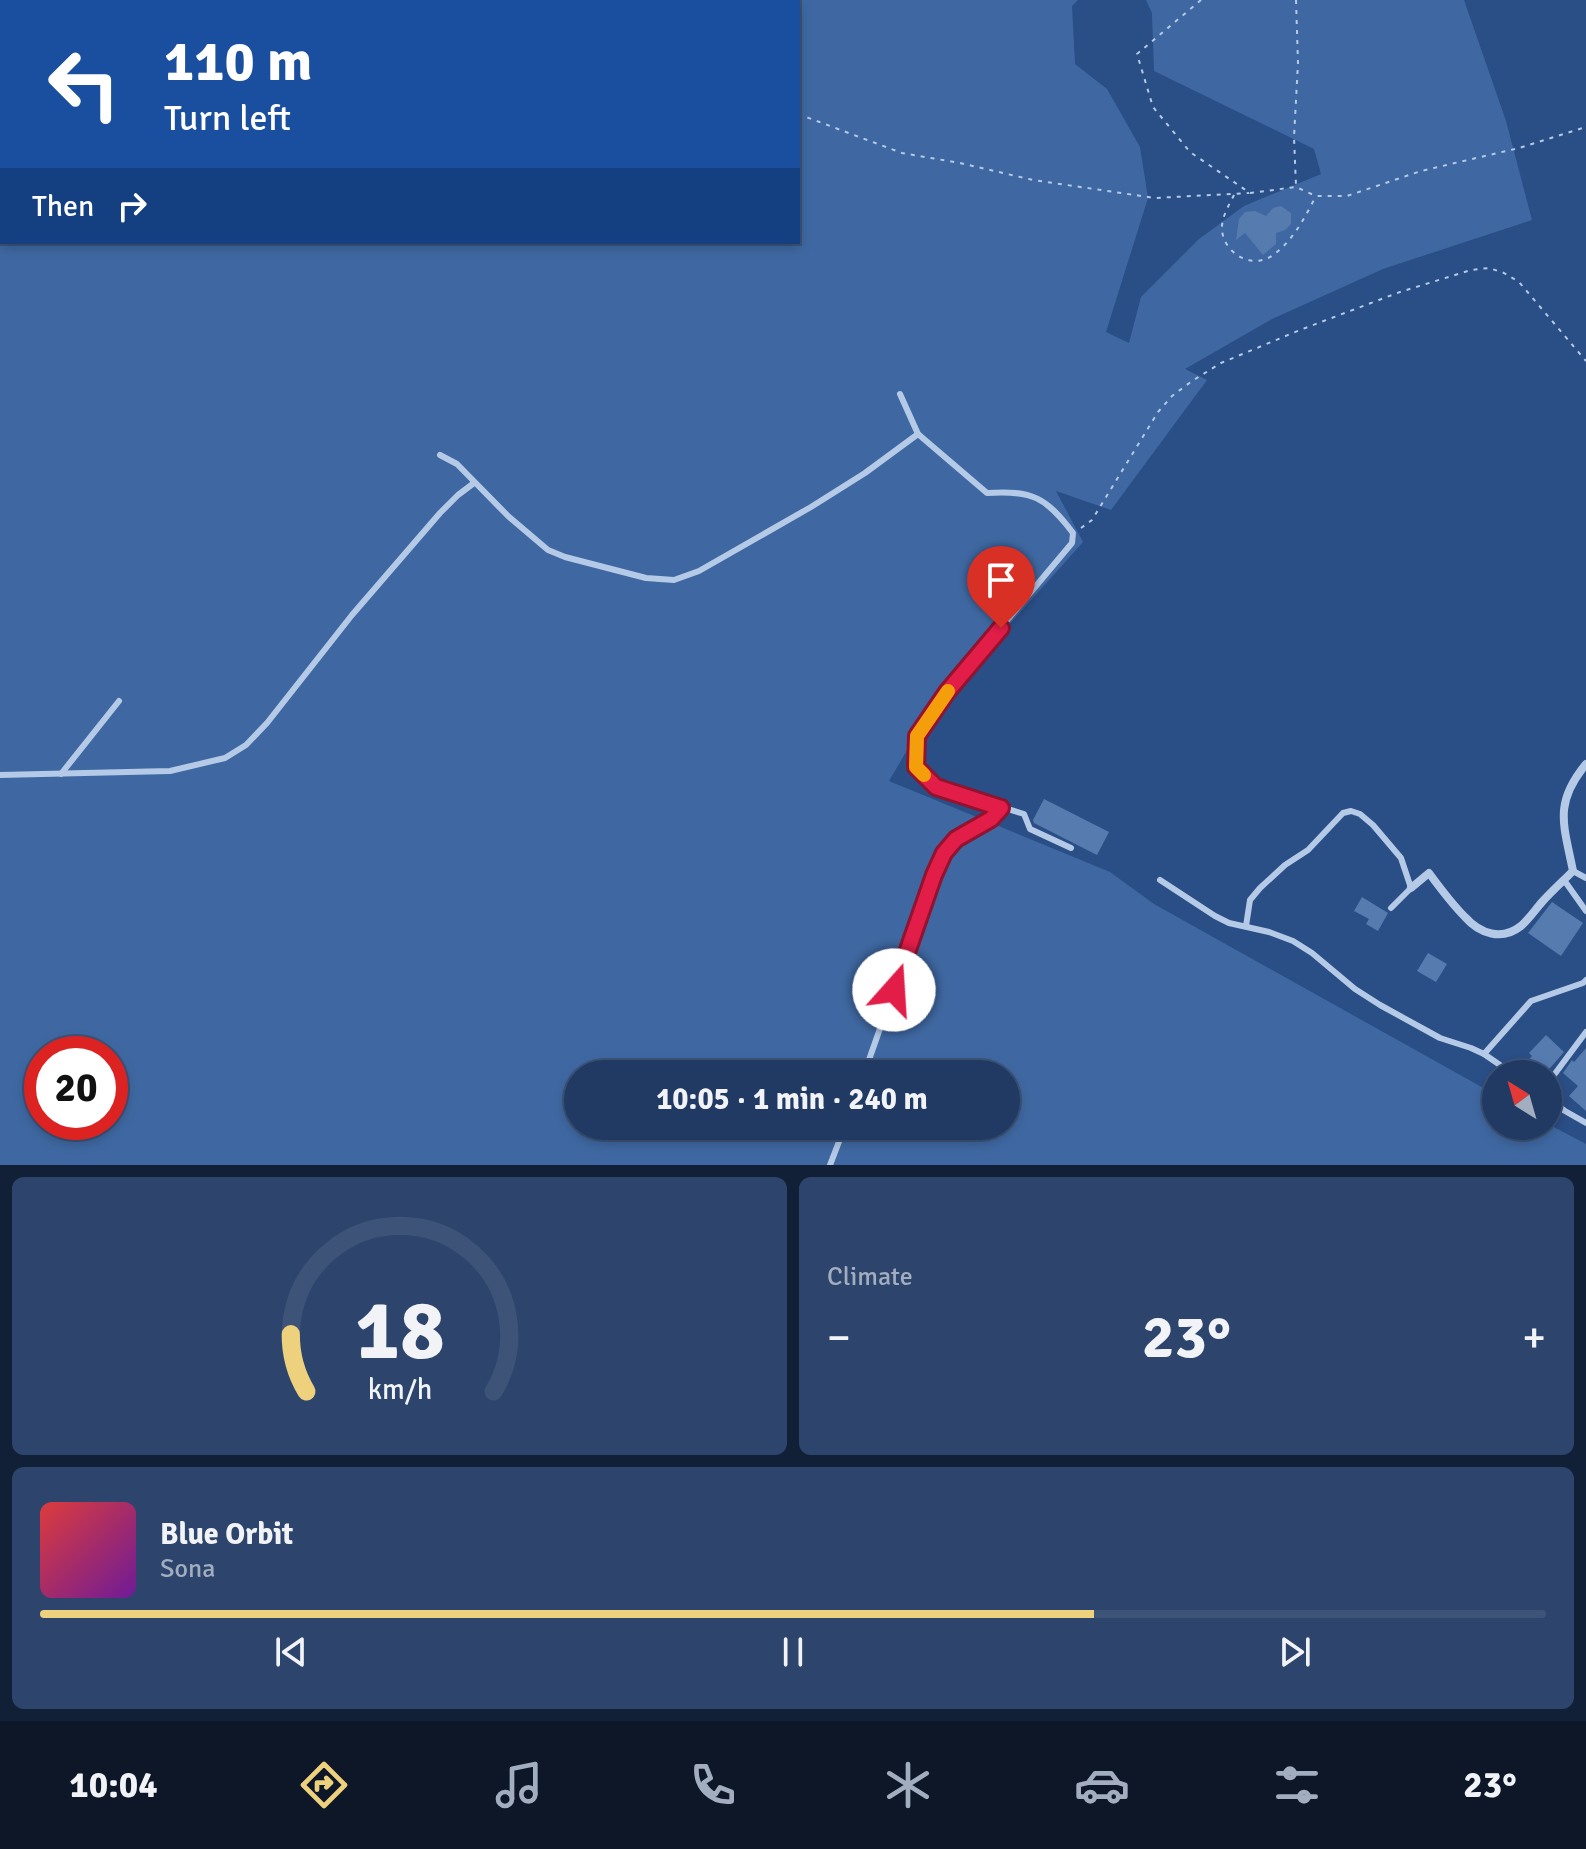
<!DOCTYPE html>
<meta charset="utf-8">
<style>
:root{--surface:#203a64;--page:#2d456d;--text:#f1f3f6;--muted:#a2adbf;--line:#3d5478;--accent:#eed17d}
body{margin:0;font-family:Signika,sans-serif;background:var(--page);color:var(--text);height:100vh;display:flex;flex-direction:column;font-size:30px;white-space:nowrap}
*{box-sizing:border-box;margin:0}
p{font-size:26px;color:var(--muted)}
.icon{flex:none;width:44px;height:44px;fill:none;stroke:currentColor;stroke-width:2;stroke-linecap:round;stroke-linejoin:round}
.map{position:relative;height:1165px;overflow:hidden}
.panel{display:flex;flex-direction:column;gap:12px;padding:12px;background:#122037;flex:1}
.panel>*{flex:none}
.banner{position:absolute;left:0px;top:0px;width:800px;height:244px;box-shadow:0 4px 12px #0003,0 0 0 2px var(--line);background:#1a4fa0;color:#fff;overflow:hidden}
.needle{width:52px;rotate:323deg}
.buttons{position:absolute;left:1482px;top:1060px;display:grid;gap:16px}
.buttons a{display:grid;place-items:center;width:80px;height:80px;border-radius:50%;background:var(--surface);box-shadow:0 4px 12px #0003,0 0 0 2px var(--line);font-size:40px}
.speed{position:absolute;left:24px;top:1036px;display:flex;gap:16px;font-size:40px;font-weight:700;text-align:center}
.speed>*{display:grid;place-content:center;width:104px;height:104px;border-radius:50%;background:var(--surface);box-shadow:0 4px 12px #0003,0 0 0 2px var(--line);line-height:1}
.speed .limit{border:12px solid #d22;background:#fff;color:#111}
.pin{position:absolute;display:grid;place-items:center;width:68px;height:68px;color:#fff;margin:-82px -34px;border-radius:50% 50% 50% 0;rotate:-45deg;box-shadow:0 0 8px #0007}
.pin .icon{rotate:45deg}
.me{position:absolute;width:88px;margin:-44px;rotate:19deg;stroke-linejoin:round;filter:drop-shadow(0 0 6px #0008)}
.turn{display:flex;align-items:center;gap:28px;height:168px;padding:0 32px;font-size:36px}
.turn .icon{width:104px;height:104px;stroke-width:2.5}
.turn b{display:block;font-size:56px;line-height:68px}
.then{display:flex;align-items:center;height:76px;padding:0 32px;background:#0003;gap:16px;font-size:30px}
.big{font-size:60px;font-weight:700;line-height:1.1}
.panel .tile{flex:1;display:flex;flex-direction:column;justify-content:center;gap:12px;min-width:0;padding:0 28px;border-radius:12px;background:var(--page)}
.panel .dial{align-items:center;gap:0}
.dial svg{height:208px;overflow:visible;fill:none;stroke:var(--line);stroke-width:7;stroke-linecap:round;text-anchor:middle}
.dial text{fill:var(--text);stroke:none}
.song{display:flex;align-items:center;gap:24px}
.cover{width:96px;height:96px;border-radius:12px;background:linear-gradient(135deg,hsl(0 70% 55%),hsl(280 70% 35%))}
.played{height:8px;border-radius:4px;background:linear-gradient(90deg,var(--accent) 70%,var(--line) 70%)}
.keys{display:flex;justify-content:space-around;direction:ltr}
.heat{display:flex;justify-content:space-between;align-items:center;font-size:44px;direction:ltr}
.panel .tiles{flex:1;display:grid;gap:12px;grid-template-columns:1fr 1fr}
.tile:last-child{grid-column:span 2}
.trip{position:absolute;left:564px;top:1060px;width:456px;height:80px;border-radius:40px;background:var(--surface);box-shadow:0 4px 12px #0003,0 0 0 2px var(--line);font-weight:700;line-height:80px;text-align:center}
.tabs{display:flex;height:128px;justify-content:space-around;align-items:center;background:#0d1728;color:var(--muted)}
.tabs .icon{width:56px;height:56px}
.tabs .active{color:var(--accent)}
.tabs b{font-size:36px;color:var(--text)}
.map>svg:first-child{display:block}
</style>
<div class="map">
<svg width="1586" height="1165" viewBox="0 0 1586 1165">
<rect width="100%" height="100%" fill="#2a4e86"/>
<path fill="#3f68a2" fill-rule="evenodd" d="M0,0H1078L1072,6L1075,64L1107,89L1140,147L1148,198L1106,332L1129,343L1141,297L1199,239L1244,206L1321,174L1314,149L1154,71L1152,13L1146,0H1464L1506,121L1532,220L1383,269L1272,319L1185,369L1207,380L1111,510L1056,491L1083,542L926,718L889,781L1110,872L1154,904L1496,1095V1126H1548V1124L1586,1144V1165H0ZM2,2H798V242H2ZM42,1054H110V1122H42ZM578,1074H1006V1126H578Z"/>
<g fill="#567baf">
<polygon points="1281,206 1291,213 1291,224 1285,230 1276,233 1276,244 1263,255 1245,233 1236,240 1239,219 1245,212 1255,211 1266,216 1273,208"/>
<polygon points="1044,799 1109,832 1097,855 1034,823 1033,820"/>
<polygon points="1362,897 1388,913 1378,931 1366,924 1369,919 1354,911"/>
<polygon points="1552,902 1583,923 1561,956 1528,933"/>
<polygon points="1428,953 1447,964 1436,982 1417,971"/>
<polygon points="1546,1035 1564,1052 1545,1074 1536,1074 1525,1064 1532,1056 1529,1053"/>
<polygon points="1586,1048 1586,1111 1569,1096 1578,1086 1563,1073 1572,1060 1574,1062"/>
</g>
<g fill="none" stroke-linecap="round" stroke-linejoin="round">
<g stroke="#b5cae7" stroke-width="2" stroke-dasharray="4 6" stroke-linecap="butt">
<polyline points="584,0 587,2"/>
<polyline points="1201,0 1137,54 1153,107 1190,152 1250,193 1296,187 1316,196 1347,196 1421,171 1519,148 1586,127"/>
<polyline points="1296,0 1298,63 1294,137 1296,186"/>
<polyline points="798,114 902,153 960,163 1033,180 1155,198 1249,193"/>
<path d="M1234,195C1229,205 1221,218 1222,230C1224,254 1253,270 1273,255C1293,241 1305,217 1316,196"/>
<polyline points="1081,528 1092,520 1158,412 1172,396 1192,381 1221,363 1300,330 1400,292 1471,270 1489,268 1504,273 1519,282 1586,361"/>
</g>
<g stroke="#b5cae7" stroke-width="6">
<path d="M900,394L918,434L987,493C1032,490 1046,497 1073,533L1072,543L947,692L917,736L916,767L936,787L1024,814L1030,829L1071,848"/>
<polyline points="440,455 457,464 508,516 548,550 565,557 646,578 674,580 699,571 811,507 865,473 918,434"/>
<polyline points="61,774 119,701"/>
<polyline points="0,775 170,771 225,758 246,745 267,723 352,615 440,513 458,495 474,483"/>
<polyline points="1573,871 1586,878"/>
<polyline points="1160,880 1215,916 1229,923 1269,932 1293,941 1312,953 1355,989 1380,1005 1440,1038 1471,1048 1484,1054 1513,1074"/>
<polyline points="1564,880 1586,911"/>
<polyline points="1246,926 1250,900 1260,888 1285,865 1308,850 1343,813 1351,811 1360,814 1373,825 1401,858 1411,888 1391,908"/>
<polyline points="1484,1054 1531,1001 1583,983 1586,980"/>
<path d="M864,1074L934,875C940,862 946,847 958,837C973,827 988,821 1001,808"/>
<polyline points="1548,1083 1586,1032"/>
<polyline points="1548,1099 1565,1111 1586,1123"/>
<polyline points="830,1165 845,1126"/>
</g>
<path stroke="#b5cae7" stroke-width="8" d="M1411,888L1429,873C1440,888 1452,904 1465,917C1480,934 1502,941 1521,926C1529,919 1535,910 1542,902C1552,891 1563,881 1573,871C1564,825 1553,804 1586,764"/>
</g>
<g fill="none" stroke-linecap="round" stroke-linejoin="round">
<g stroke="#92132f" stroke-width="20">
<polyline id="route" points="894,990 934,875 944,853 956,839 991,819 1001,808 936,787 916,767 917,736 947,692 1001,628"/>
</g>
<use href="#route" stroke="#e11d48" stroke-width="14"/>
<polyline stroke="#f59e0b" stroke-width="14" points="924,775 916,767 917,736 948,691"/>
</g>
</svg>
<div class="buttons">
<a><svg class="needle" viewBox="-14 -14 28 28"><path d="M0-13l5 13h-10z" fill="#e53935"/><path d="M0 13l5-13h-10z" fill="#a2adbf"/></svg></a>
</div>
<div class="speed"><div class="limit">20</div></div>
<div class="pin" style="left:1001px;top:628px;background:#d93025"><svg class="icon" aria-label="arrive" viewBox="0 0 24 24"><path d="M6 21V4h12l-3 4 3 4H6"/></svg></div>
<svg class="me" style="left:894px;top:990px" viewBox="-20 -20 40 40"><circle r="19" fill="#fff"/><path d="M0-13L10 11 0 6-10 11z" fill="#e11d48"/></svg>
<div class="trip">10:05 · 1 min · 240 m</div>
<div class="banner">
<div class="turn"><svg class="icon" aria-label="left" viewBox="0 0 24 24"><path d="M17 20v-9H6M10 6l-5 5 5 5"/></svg><div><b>110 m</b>Turn left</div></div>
<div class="then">Then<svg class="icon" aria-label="right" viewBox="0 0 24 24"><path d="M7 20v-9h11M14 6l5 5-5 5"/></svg></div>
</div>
</div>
<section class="panel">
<div class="tiles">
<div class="tile dial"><svg viewBox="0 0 100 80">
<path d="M14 69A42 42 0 1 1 86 69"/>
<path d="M14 69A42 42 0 0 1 8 47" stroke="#eed17d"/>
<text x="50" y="56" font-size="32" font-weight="700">18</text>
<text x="50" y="72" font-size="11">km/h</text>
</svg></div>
<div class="tile"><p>Climate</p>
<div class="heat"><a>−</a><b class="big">23°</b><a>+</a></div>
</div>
<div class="tile">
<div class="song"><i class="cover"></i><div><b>Blue Orbit</b><p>Sona</p></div></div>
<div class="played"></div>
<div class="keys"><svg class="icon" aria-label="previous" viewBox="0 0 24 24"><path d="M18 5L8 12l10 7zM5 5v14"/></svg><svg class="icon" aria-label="pause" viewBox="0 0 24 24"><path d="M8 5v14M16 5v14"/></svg><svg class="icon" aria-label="next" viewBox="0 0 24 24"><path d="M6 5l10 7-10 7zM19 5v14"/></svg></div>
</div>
</div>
</section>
<nav class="tabs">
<b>10:04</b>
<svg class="icon active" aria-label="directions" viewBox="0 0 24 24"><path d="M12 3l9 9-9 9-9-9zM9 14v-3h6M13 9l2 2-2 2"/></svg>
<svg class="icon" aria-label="music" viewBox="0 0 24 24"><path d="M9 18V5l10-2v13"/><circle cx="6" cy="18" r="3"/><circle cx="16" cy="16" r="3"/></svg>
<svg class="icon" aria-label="phone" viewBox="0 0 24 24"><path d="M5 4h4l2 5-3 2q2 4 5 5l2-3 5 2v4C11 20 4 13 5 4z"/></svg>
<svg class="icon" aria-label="climate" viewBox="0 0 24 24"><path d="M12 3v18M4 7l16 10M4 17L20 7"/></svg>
<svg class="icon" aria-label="car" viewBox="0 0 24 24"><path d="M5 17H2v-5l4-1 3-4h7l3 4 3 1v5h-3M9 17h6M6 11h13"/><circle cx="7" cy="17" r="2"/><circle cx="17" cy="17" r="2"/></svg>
<svg class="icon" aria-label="filters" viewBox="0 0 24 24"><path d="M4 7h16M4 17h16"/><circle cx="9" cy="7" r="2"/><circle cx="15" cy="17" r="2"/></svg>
<b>23°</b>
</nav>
